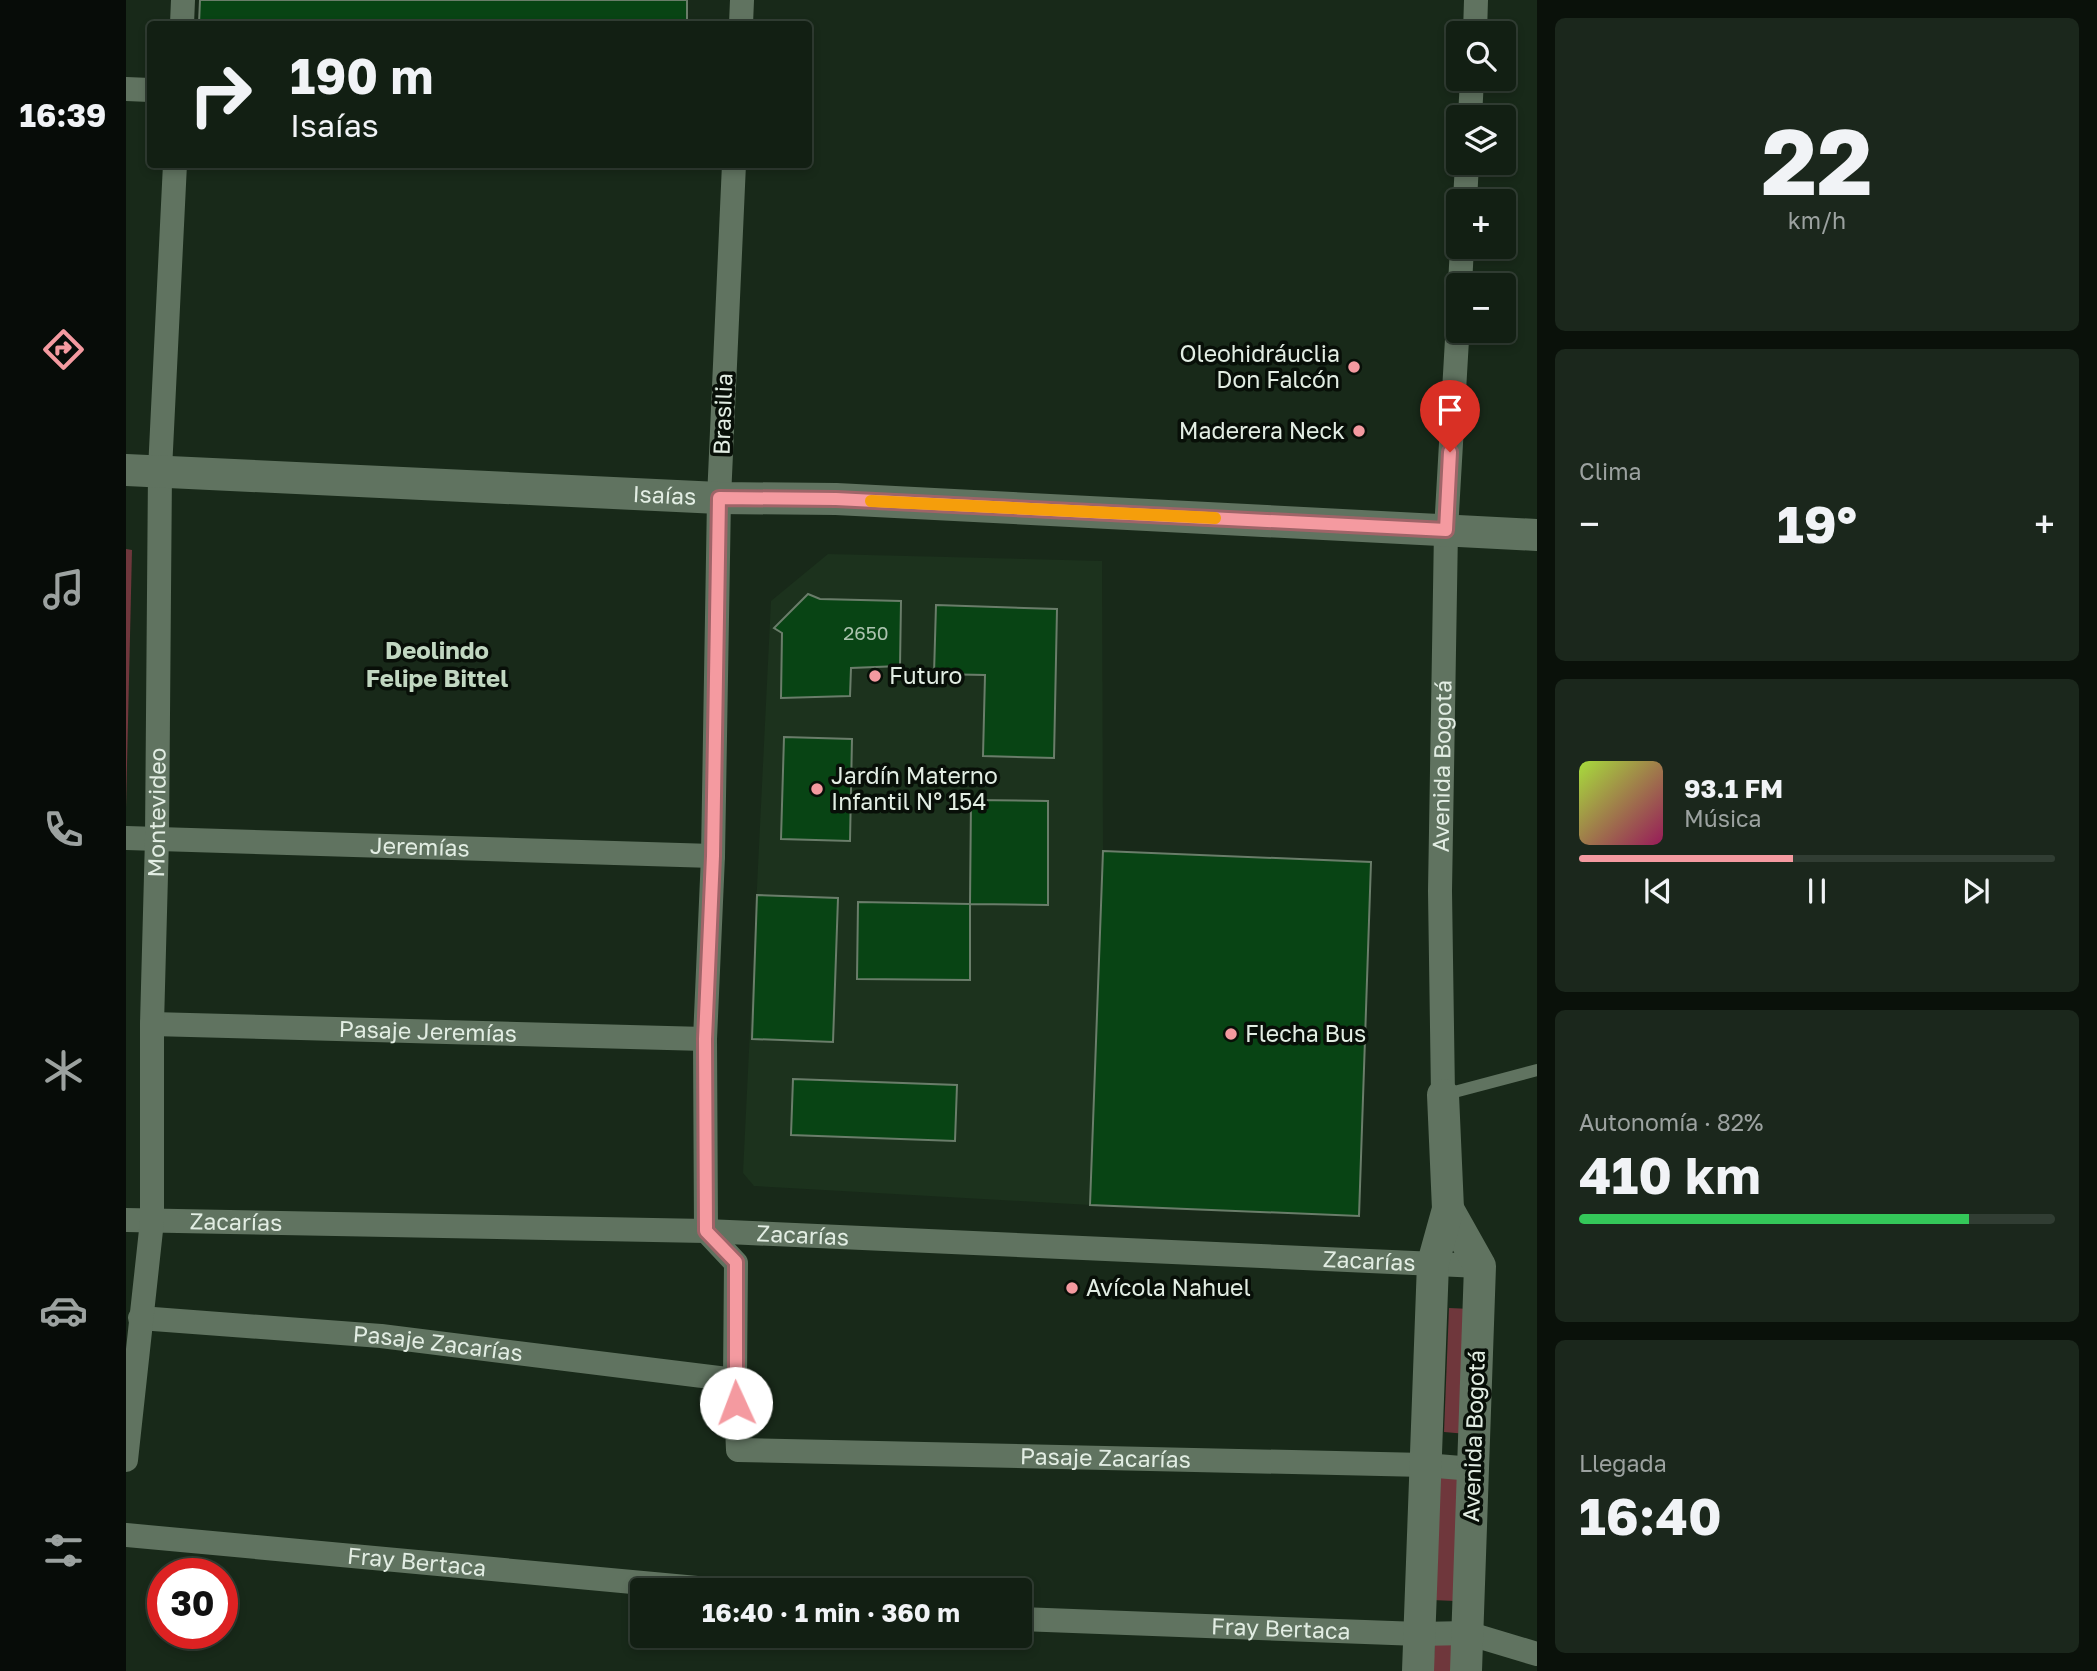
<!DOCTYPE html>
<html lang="es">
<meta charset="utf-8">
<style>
:root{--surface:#121f13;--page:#1b271c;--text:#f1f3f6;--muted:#9ca2a0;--line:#313d33;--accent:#f49aa0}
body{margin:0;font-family:"Golos Text",sans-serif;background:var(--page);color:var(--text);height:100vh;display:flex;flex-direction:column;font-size:26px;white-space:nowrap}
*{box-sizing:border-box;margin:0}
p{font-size:23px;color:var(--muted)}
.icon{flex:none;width:38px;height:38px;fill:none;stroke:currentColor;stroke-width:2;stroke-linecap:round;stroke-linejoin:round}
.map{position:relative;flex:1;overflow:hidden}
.side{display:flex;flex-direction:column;gap:18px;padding:18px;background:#0a110a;width:560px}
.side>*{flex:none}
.top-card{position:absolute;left:21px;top:21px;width:665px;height:147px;border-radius:7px;box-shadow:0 4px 10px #0003,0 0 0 2px var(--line);background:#121f13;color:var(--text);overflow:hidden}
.tools{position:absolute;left:1320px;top:21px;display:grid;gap:14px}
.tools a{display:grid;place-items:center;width:70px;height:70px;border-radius:7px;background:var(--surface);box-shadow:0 4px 10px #0003,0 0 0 2px var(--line);font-size:35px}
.speed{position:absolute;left:21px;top:1558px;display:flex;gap:14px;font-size:35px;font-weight:700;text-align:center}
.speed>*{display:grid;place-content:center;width:91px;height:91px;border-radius:50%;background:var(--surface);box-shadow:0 4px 10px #0003,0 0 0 2px var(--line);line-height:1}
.speed .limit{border:10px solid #d22;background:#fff;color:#111}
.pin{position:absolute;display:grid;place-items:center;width:60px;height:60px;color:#fff;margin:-72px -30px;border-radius:50% 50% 50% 0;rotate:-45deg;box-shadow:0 0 7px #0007}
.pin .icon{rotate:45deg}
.me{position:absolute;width:77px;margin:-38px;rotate:358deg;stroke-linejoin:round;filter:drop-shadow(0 0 5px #0008)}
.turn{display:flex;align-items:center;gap:24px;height:147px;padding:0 28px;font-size:32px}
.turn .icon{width:91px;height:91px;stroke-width:2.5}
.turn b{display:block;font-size:49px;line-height:60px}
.big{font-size:52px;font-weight:700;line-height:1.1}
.side .card{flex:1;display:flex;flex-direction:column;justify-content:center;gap:10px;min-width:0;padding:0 24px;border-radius:10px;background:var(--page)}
.side .dial{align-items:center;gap:0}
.dial b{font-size:91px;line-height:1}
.song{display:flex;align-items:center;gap:21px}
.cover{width:84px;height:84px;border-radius:10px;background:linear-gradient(135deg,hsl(80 70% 55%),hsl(330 70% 35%))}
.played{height:7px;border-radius:4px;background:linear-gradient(90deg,var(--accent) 45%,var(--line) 45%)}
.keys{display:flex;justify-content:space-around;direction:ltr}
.heat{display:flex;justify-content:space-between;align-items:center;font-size:38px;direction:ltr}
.charge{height:10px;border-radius:5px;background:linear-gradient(90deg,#34c759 82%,var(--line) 0)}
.trip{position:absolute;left:504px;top:1578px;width:402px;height:70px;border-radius:7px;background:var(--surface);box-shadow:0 4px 10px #0003,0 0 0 2px var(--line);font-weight:700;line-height:70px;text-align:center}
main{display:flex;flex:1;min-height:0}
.dock{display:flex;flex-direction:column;width:126px;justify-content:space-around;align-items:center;background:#070c08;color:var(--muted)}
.dock .icon{width:49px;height:49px}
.dock .on{color:var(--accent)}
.dock b{font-size:32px;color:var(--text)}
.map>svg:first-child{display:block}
</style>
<main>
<nav class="dock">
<b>16:39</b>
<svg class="icon on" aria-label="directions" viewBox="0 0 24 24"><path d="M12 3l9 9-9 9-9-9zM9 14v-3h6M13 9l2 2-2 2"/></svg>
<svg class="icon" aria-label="music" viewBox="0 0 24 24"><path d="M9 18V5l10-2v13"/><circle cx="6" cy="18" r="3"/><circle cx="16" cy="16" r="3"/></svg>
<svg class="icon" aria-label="phone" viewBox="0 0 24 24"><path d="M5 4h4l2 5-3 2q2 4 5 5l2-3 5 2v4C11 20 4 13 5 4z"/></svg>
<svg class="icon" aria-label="climate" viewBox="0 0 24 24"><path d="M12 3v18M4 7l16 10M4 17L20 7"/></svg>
<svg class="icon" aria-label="car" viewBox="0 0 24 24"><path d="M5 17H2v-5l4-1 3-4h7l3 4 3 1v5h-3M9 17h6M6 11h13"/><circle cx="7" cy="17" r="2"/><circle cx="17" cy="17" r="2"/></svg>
<svg class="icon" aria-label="filters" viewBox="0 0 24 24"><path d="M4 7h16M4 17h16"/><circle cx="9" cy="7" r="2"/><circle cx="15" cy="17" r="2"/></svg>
</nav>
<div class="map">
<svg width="1411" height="1671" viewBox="0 0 1411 1671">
<rect width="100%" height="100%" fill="#182919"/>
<polygon fill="#1c321d" points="702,554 976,561 977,851 964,1205 628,1186 617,1173 645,601"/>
<g fill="#6f373c">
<polygon points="0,549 6,550 0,808"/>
<polygon points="1323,1308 1346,1309 1341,1434 1318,1432"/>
<polygon points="1312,1476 1335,1477 1329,1601 1306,1600"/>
<polygon points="1309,1641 1332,1643 1330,1671 1307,1671"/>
</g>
<g fill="#084414" stroke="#6a7d6a" stroke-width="2">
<polygon points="74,0 561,0 561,24 73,24"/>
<polygon points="682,594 694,599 775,601 774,666 725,668 724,696 655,698 656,633 648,628"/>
<polygon points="810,605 931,609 928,758 857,756 859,675 808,674"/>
<polygon points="658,737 726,739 724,841 655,839"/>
<polygon points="845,800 922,801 922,905 844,904 844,980 731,979 732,902 844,904"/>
<polygon points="977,851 1245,862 1233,1216 964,1205"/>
<polygon points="631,895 712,898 707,1042 626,1039"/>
<polygon points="667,1079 831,1085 829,1141 665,1135"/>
</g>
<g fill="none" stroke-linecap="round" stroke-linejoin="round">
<polyline stroke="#607360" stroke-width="12" points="1317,1095 1411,1070"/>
<g stroke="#607360" stroke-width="24">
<polyline points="56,24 57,0"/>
<polyline points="615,24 616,0"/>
<polyline points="1349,33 1350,0"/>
<polyline points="0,89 24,90"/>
<polyline points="1344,117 1346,79"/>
<path id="s1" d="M608,164L593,498L587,856L579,1039L580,1231L610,1263L609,1380L612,1450L1299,1465L1347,1469"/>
<polyline points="1339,201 1341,163"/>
<polyline points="1334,285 1336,247"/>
<path id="s2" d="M0,838L587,856"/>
<path id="s3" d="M26,1024L579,1039"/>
<path id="s4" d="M1317,1095L1314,891L1320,530L1332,322"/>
<path id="s5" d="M0,1220L580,1231L1354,1266"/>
<path id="s6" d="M14,1318L255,1336L609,1380"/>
<path id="s7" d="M0,1460L26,1221V1024L31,838L34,470L49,164"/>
<path id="s8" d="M0,1535L571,1588L581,1591"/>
<path id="s9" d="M894,1619L1293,1634L1341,1633L1411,1654"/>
</g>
<g stroke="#607360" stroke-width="32">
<path id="s10" d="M0,470L593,498L710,499L1411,535"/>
<polyline points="1322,1209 1354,1266 1340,1671"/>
<polyline points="1292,1671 1307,1263 1322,1209 1317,1095"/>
</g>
</g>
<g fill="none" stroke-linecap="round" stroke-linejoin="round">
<g stroke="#9f6468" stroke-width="18">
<polyline id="route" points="610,1403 610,1262 580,1231 579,1039 587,856 593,498 710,499 1320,530 1324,452"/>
</g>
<use href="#route" stroke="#f49aa0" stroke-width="12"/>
<polyline stroke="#f59e0b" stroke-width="12" points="745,501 1089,518"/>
</g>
<g fill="#f49aa0" stroke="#080f08" stroke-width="2.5">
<circle cx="1228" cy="367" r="7"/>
<circle cx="1233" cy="431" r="7"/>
<circle cx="749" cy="676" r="7"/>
<circle cx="691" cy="789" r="7"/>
<circle cx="1105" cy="1034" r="7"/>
<circle cx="946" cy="1288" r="7"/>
</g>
<g text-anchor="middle" stroke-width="7" stroke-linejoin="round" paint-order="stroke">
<g font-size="19" fill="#acc3af">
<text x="740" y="640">2650</text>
</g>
<g font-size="23" fill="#e2ede3" stroke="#080f08" text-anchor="start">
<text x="1214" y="362" text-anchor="end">Oleohidráuclia<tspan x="1214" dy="26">Don Falcón</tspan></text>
<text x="1219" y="439" text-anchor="end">Maderera Neck</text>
<text x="763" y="684">Futuro</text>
<text x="705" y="784">Jardín Materno<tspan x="705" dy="26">Infantil N° 154</tspan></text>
<text x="1119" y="1042">Flecha Bus</text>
<text x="960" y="1296">Avícola Nahuel</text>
</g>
<g font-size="23" fill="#e2ede3" stroke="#080f08">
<text transform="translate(597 414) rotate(-88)" y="8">Brasilia</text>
<text dy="8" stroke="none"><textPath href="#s10" startOffset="539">Isaías</textPath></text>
<text dy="8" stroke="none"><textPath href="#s4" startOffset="329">Avenida Bogotá</textPath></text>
<text dy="8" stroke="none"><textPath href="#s7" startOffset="649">Montevideo</textPath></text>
<text dy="8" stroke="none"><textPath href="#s2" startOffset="294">Jeremías</textPath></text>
<text dy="8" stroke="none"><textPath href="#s3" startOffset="276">Pasaje Jeremías</textPath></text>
<text dy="8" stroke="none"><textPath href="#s5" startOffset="110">Zacarías</textPath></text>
<text dy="8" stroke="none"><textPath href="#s5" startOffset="677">Zacarías</textPath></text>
<text dy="8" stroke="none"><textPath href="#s5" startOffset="1244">Zacarías</textPath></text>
<text dy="8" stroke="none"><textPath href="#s6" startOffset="299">Pasaje Zacarías</textPath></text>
<text transform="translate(1348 1436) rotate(-88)" y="8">Avenida Bogotá</text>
<text dy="8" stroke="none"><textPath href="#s1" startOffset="1666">Pasaje Zacarías</textPath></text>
<text dy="8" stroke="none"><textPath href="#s8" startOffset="292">Fray Bertaca</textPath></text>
<text dy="8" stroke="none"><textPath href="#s9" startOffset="261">Fray Bertaca</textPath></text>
</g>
<g font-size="24" font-weight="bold" fill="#c1d7c1" stroke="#080f08">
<text x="311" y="659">Deolindo<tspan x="311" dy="28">Felipe Bittel</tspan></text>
</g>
</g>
</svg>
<div class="tools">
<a><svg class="icon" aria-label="search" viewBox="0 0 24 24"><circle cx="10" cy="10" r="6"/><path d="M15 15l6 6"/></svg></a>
<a><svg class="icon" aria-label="layers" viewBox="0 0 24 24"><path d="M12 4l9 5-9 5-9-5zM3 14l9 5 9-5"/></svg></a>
<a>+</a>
<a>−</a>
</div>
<div class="speed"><div class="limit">30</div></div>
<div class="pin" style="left:1324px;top:452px;background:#d93025"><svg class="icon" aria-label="arrive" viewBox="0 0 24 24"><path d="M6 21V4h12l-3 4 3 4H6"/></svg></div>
<svg class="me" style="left:610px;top:1403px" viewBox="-20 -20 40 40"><circle r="19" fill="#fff"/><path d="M0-13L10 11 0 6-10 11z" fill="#f49aa0"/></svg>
<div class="trip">16:40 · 1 min · 360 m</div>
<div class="top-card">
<div class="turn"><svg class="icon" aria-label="right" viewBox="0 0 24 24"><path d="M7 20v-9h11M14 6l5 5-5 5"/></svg><div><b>190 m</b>Isaías</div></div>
</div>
</div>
<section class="side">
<div class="card dial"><b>22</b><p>km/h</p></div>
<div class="card"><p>Clima</p>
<div class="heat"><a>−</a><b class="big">19°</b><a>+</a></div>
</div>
<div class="card">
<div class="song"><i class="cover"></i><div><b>93.1 FM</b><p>Música</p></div></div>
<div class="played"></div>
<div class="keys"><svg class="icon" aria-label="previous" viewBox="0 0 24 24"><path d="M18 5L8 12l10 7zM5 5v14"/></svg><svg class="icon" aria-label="pause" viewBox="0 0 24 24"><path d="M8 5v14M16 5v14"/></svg><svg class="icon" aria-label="next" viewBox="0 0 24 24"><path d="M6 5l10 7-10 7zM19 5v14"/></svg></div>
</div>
<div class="card"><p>Autonomía · 82%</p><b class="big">410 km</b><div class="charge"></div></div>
<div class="card"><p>Llegada</p><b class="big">16:40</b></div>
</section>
</main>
